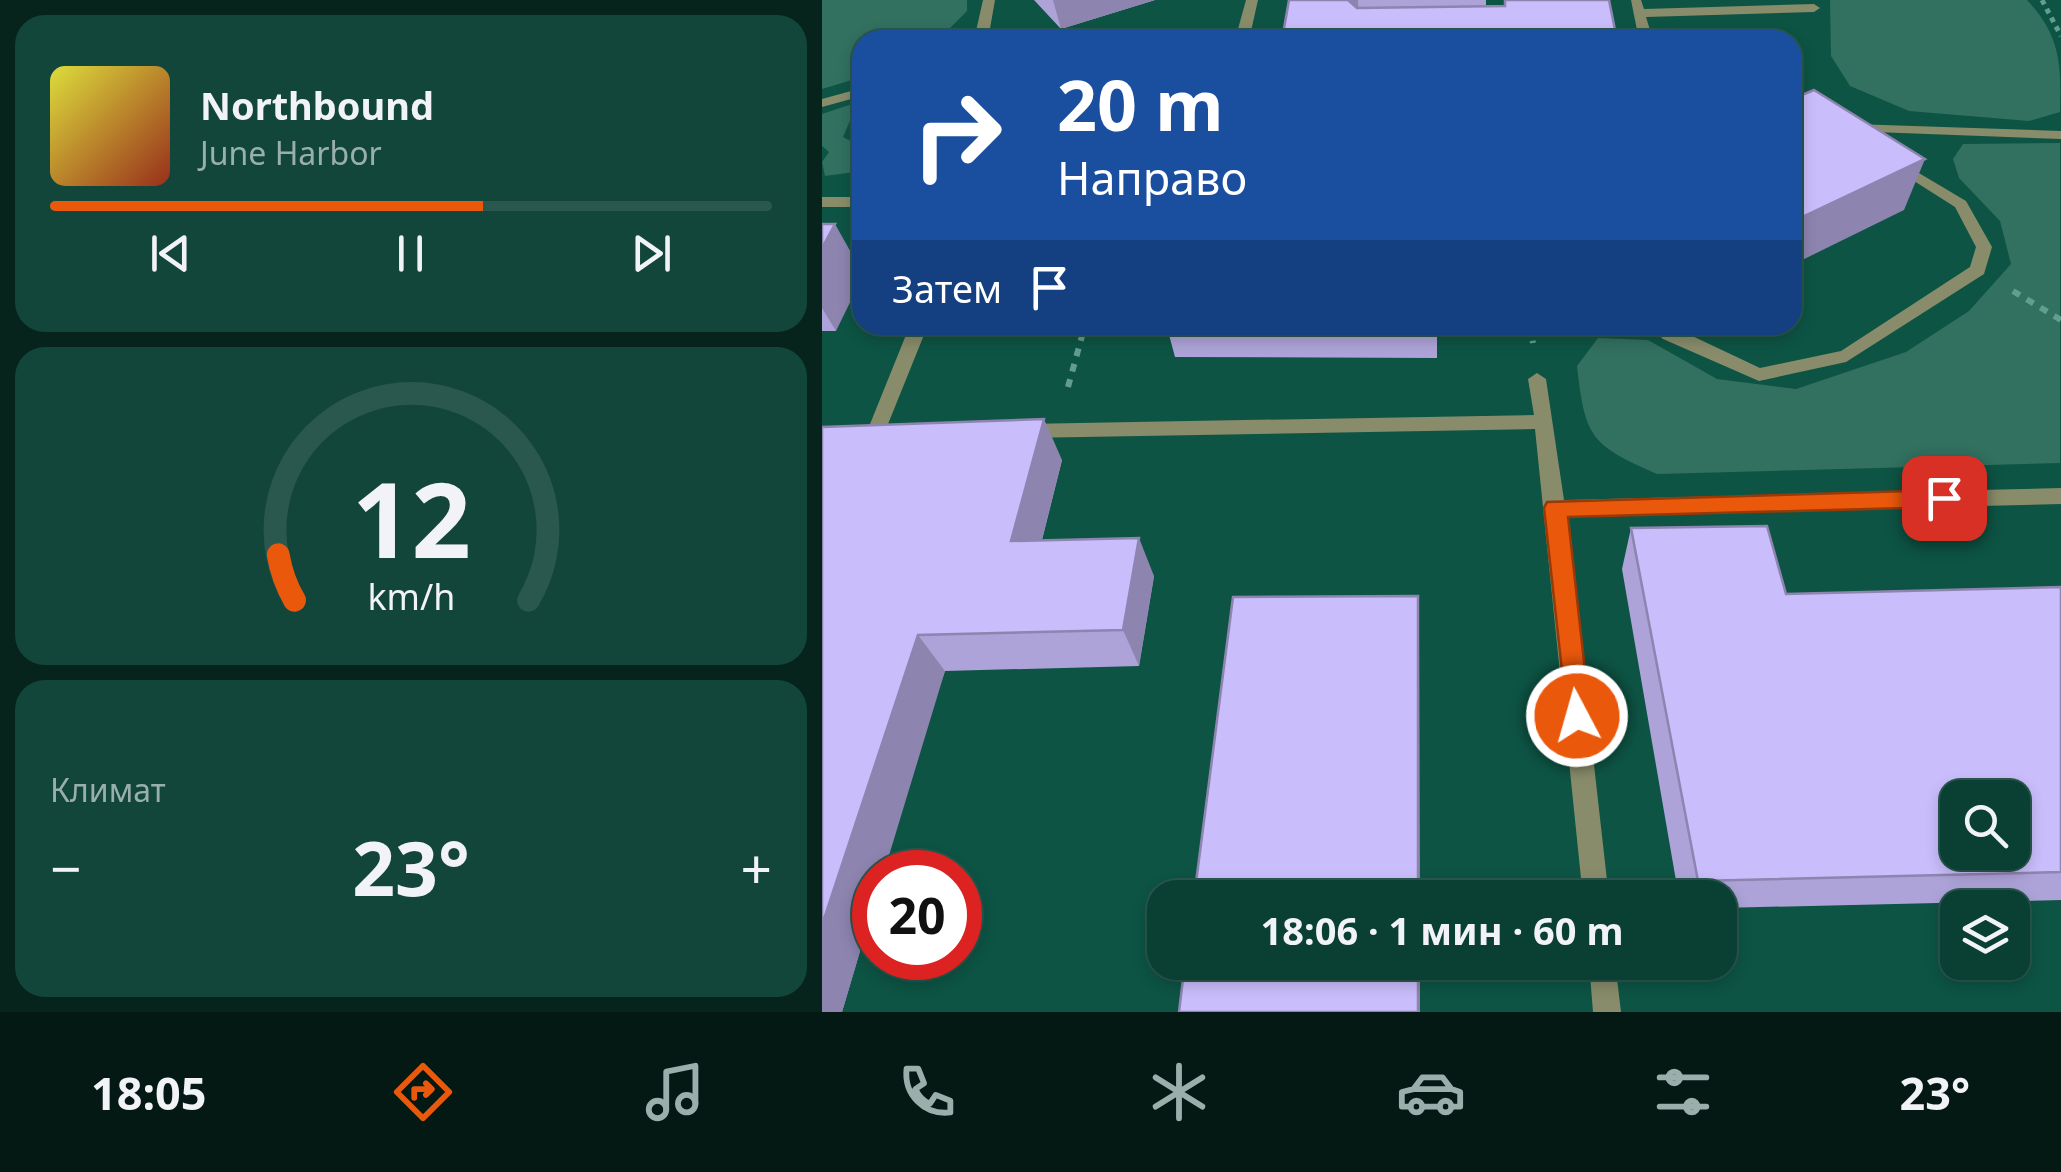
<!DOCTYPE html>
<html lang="ru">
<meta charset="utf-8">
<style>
:root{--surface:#0a3f33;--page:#13463b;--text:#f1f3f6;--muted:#99afac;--line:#2a584e;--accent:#ea580c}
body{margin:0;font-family:"Noto Sans",sans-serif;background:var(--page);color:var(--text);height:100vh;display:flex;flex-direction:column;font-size:38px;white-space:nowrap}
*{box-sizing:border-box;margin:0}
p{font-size:32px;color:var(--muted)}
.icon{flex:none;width:55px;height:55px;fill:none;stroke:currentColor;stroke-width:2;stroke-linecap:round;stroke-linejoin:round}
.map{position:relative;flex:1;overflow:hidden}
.drawer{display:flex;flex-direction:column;gap:15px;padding:15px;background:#06231c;width:822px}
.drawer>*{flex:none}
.banner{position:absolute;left:30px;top:30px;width:950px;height:305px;border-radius:30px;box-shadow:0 5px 15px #0003,0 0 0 2px var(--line);background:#1a4fa0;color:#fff;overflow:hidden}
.buttons{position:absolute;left:1118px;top:780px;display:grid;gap:20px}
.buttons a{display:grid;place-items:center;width:90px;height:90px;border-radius:20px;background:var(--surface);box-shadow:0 5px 15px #0003,0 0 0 2px var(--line);font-size:50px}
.speed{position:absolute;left:30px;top:850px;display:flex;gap:20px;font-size:50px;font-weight:700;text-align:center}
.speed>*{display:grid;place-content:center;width:130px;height:130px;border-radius:50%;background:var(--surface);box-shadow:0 5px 15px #0003,0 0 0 2px var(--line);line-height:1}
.speed .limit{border:15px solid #d22;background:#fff;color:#111}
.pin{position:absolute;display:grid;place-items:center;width:85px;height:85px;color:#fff;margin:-42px;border-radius:20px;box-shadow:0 5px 15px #0006}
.me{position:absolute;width:110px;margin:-55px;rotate:354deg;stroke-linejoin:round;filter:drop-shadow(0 0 8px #0008)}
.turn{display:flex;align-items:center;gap:35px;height:210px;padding:0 40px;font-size:45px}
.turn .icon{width:130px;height:130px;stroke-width:2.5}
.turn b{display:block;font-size:70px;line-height:85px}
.then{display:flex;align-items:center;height:95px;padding:0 40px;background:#0003;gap:20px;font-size:38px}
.big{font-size:75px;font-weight:700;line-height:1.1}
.drawer .widget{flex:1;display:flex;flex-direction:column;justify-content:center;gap:15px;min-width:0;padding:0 35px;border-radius:30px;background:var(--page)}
.drawer .dial{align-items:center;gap:0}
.dial svg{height:260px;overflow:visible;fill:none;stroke:var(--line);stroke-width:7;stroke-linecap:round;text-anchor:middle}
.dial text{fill:var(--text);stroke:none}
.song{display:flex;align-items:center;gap:30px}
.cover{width:120px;height:120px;border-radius:15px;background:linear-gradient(135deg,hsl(60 70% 55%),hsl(10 70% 35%))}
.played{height:10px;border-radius:5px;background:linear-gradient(90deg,var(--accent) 60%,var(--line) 60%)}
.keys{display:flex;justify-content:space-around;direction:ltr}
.heat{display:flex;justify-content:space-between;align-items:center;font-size:55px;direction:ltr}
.trip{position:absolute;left:325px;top:880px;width:590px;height:100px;border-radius:30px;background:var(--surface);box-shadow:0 5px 15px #0003,0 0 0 2px var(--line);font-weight:700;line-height:100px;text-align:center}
.menu{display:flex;height:160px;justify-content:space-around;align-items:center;background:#041914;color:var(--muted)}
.menu .icon{width:70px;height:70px}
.menu .on{color:var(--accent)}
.menu b{font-size:45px;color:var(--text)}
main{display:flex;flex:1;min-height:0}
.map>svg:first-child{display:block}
</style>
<main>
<section class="drawer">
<div class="widget">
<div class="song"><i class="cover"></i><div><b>Northbound</b><p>June Harbor</p></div></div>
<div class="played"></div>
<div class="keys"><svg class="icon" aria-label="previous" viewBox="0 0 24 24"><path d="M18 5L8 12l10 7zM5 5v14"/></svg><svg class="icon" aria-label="pause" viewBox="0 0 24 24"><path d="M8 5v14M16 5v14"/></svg><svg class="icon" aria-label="next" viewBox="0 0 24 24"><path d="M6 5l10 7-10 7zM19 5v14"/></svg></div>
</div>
<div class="widget dial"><svg viewBox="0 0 100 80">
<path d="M14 69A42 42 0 1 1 86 69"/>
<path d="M14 69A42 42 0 0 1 9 55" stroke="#ea580c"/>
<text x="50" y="56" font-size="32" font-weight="700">12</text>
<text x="50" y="72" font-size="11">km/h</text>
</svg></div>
<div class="widget"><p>Климат</p>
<div class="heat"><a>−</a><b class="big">23°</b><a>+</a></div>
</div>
</section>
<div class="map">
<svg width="1239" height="1012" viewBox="0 0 1239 1012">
<rect width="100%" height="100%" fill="#0d5444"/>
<g fill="#32705f">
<polygon points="0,0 145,0 145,11 116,40 40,40 40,77 0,89"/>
<path d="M1008,0H1205C1239,36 1239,65 1238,112L1207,121L1087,111L1028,86L1009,56Z"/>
<polygon points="36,102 21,137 40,147 40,171 3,176 0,162 7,152 0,146 0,114"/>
<path d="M1238,143V463L835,474C769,445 763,438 755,366L776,338L826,340L895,379L974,389L1084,352L1147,311L1189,264L1178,221L1137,178L1131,159L1141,144Z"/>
</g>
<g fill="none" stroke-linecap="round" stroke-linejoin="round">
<polyline stroke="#639d8e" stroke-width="5" stroke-dasharray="5 5" stroke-linecap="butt" points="1220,0 1239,36"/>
<g stroke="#639d8e" stroke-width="6" stroke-dasharray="8 8" stroke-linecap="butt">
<polyline points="1191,291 1239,320"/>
<polyline points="708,325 711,343"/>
<polyline points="246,387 263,325"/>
</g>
<g fill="#888c6a" fill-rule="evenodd">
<polygon points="161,0 173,0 166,40 152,40"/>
<polygon points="424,0 436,0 427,40 413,40"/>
<polygon points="809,0 819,0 822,9 992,4 998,8 992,12 824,17 831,40 817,40"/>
<polygon points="40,88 40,96 0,107 0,99"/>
<polygon points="1031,124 1239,131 1239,139 1026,131 1024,128"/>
<polygon points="1075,160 1144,201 1170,247 1162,274 1024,362 937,381 841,339 827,325 847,325 938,368 1019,351 1148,267 1154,247 1133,207 1070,167 1070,161"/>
<rect x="0" y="197" width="40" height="10"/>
<polygon points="88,325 106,325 62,434 60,439 46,439 44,434"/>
<polygon points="715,373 724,379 742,500 1239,488 1239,504 744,516 787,898 761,898 713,429 202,438 193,431 202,424 712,415 706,379"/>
<polygon points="767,962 793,962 799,1012 771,1012"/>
</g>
</g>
<g fill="#ada3d8">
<polygon points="212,0 333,0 239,29"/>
<polygon points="467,0 664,0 664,6 682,6 682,0 787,0 795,40"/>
<polygon points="0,224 14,331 0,331"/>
<polygon points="339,325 633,325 633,334 615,334 615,358 353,357 346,331 341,331"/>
<polygon points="0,427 240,460 220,540 332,576 317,666 123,671 52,872 52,904 20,1012"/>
<polygon points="809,528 964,594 1239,587 1239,900 898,908 898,898 857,898 800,569"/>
</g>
<g fill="#8d84b0">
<polygon points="231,0 333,0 239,29"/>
<polygon points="526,0 536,0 537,20"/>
<polygon points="1103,159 1082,210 970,265 970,222"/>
<polygon points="13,224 40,272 40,278 14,331 0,308 0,231"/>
<polygon points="222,419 240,460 210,579 189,541"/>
<polygon points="317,538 332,576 317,666 301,630"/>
<polygon points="596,596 597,635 598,898 596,898"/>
<polygon points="96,635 123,671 62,872 52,872 52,904 20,1012 0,1012 0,925"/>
<rect x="596" y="962" width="2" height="50"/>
</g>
<g fill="#c9bdfb" stroke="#8d84b0" stroke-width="2.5" fill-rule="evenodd">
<polygon points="467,0 526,0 535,8 683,6 683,0 787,0 795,40 460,40"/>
<polygon points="992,90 1103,159 970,222 970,99"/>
<polygon points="0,224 13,224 0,248"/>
<polygon points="222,419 189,541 317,538 301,630 96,635 0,925 0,427"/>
<path d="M945,526L964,594L1239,587V872L876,881L809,528ZM1135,798H1190V852H1135Z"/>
<polygon points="596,596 596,898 372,898 411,597"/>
<polygon points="363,962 596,962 596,1012 357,1012"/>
</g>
<polygon fill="#ea580c" stroke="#983908" stroke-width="2.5" points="1122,490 1133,498 1122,507 746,517 768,716 764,725 755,728 746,725 722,508 725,502"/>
</svg>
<div class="buttons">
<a><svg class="icon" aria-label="search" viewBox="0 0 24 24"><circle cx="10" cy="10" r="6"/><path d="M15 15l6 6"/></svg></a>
<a><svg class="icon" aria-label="layers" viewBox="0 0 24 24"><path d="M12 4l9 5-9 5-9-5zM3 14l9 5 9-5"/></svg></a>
</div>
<div class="speed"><div class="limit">20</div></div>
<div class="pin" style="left:1122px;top:498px;background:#d93025"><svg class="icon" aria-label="arrive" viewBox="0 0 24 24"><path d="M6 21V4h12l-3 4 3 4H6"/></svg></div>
<svg class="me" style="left:755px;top:716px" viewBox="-20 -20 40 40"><circle r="17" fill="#ea580c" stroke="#fff" stroke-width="3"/><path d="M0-11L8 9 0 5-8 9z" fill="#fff"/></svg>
<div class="trip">18:06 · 1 мин · 60 m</div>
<div class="banner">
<div class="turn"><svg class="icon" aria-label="right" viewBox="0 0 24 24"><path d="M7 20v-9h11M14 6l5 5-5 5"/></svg><div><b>20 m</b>Направо</div></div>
<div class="then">Затем<svg class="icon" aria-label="arrive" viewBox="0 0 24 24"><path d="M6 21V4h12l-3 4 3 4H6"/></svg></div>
</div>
</div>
</main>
<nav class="menu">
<b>18:05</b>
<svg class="icon on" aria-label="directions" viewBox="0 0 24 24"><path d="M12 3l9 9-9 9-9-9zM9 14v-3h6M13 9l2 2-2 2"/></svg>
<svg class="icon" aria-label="music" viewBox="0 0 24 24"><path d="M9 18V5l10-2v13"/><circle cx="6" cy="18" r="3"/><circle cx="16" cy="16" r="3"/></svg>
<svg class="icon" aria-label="phone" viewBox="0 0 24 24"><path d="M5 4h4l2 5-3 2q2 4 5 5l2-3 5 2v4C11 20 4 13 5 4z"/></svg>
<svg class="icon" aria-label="climate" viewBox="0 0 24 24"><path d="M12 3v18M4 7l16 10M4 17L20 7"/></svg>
<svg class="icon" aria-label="car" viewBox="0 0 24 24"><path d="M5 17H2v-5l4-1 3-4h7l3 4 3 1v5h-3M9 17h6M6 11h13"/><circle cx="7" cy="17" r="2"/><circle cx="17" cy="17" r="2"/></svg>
<svg class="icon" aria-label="filters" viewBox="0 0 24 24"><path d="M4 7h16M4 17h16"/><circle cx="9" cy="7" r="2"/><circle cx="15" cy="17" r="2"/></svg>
<b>23°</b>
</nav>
